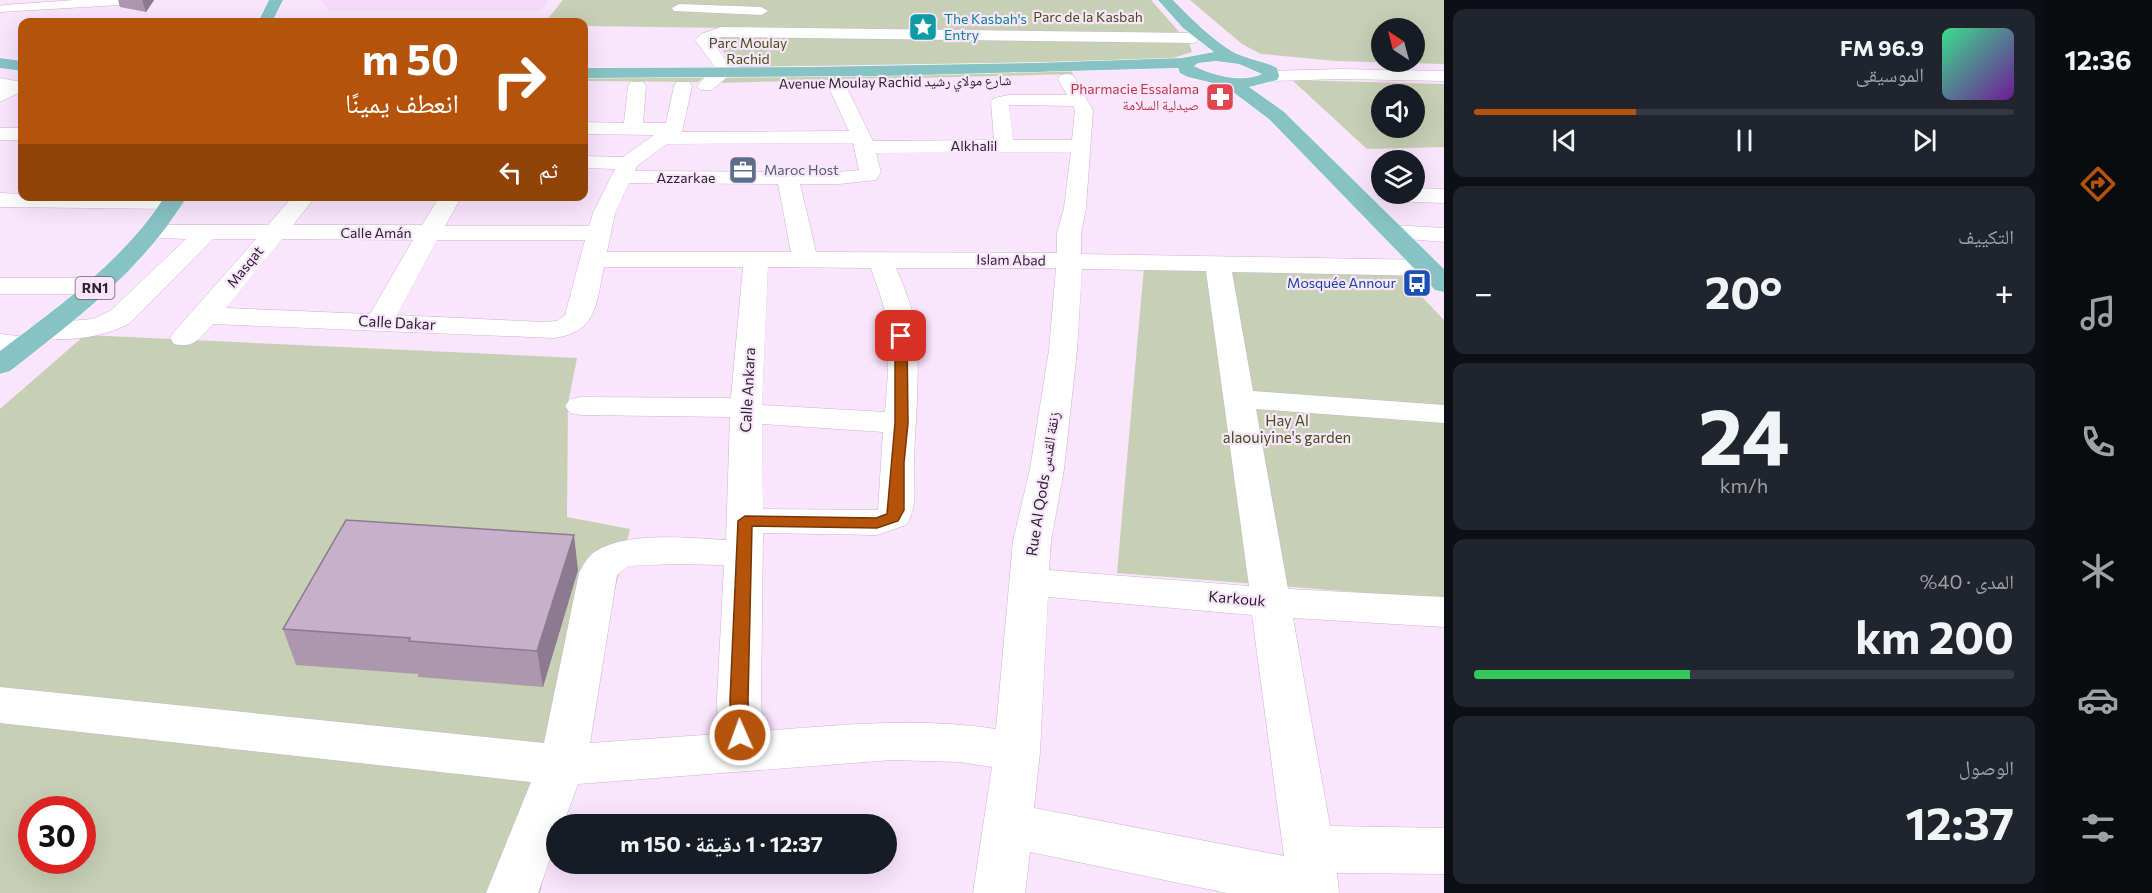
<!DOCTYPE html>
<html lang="ar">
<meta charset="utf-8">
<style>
:root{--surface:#171b24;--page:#20242c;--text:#f1f3f6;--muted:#9ea1a6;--line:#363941;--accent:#b45309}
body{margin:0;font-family:Commissioner,"Noto Naskh Arabic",sans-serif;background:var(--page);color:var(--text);direction:rtl;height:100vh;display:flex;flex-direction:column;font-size:22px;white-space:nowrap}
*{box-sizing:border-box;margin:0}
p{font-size:20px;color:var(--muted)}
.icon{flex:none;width:33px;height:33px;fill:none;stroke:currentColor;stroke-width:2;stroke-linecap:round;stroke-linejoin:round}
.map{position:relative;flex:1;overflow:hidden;direction:ltr}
.sheet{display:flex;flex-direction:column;gap:9px;padding:9px;background:#0d0f14;width:600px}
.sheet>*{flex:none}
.guide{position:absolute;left:18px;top:18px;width:570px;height:183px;border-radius:12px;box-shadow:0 6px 24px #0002;direction:rtl;background:#b45309;color:#fff;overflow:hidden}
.needle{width:39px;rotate:324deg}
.fabs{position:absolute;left:1371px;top:18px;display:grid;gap:12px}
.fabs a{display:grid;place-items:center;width:54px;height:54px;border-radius:50%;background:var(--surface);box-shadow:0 6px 24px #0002;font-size:30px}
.speed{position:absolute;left:18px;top:796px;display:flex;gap:12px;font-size:30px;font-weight:700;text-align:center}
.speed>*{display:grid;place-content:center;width:78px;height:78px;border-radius:50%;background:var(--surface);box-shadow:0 6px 24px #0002;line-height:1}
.speed .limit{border:9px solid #d22;background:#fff;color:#111}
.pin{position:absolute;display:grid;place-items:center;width:51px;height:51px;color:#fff;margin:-26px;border-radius:12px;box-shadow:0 3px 9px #0006}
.me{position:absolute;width:66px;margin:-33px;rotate:358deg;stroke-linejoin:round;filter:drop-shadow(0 0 4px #0008)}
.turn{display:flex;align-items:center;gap:21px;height:126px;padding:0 30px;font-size:27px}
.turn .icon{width:78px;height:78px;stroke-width:2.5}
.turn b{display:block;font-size:42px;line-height:51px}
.then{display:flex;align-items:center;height:57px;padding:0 30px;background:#0003;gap:12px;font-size:22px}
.big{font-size:45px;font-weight:700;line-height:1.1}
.sheet .tile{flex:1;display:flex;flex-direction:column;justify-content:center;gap:9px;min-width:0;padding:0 21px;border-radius:12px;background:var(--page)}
.sheet .dial{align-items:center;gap:0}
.dial b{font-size:78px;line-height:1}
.song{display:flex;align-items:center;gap:18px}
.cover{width:72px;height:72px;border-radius:9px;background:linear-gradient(135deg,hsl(150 70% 55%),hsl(280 70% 35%))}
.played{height:6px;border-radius:3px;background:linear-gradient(90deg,var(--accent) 30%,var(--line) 30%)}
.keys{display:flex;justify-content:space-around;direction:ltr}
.heat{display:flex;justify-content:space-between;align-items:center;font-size:33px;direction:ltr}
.charge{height:9px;border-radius:4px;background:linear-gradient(90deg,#34c759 40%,var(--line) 0)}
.trip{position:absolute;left:546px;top:814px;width:351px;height:60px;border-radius:30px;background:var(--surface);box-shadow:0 6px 24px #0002;font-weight:700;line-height:60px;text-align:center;direction:rtl}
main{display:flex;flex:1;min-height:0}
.dock{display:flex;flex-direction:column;width:108px;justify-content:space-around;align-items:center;background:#090b0e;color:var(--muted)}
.dock .icon{width:42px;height:42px}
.dock .on{color:var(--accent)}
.dock b{font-size:27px;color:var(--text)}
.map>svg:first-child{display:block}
</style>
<main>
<nav class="dock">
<b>12:36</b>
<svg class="icon on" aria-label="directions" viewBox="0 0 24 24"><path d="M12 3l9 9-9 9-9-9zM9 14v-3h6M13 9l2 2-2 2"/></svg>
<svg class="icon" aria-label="music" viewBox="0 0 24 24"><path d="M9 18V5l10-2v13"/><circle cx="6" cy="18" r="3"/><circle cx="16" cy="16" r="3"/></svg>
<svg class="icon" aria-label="phone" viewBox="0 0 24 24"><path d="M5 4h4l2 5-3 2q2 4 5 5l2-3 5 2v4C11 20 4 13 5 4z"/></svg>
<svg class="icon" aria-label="climate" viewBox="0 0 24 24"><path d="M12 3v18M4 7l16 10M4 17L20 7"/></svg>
<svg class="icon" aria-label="car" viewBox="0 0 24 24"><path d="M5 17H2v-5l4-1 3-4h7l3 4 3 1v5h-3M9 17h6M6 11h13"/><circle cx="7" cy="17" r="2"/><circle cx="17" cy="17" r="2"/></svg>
<svg class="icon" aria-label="filters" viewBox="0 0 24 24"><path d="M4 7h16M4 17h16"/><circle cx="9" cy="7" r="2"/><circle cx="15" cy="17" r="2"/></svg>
</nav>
<section class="sheet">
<div class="tile">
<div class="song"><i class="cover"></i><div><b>96.9 FM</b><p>الموسيقى</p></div></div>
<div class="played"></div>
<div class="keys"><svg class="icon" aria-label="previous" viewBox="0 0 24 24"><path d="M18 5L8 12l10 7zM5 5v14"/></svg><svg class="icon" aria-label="pause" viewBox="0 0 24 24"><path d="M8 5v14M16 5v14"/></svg><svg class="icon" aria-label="next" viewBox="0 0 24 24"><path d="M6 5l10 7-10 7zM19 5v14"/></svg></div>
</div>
<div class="tile"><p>التكييف</p>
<div class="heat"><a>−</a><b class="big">20°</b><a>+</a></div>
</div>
<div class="tile dial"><b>24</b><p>km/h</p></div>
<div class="tile"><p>المدى · 40%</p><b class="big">200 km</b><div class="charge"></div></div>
<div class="tile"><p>الوصول</p><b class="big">12:37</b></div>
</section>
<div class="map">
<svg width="1444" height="893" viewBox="0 0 1444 893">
<rect width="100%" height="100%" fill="#f9e5fc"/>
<polygon fill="#f7d9fc" points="320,0 549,0 540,11 329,11"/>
<g fill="#c7d0b5" fill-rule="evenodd">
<polygon points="563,0 1151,0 1181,34 584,26 584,22 545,22"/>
<path d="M1190,0H1444V64L1336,61L1261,54L1242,44ZM1382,28H1414V62H1382Z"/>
<polygon points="726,33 1188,39 1192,52 1167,60 740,67 711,40"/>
<polygon points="1070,69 1073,74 714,83 725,76"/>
<polygon points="584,76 705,77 698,82 584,81"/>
<path d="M1292,80L1444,84V147L1367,149ZM1382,94H1414V128H1382Z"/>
<polygon points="1144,267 1397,271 1444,320 1444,599 1117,573"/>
<path d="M85,335L577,358L568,404L567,517L630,529L540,893H0V409ZM32,810H82V861H32Z"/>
</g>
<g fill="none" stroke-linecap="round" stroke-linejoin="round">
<g stroke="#cbb3cf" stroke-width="1">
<g id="minor">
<polygon points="75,0 143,0 136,4 0,12 0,6 4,5"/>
<polygon points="679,4 761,7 768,11 761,15 674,11 672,8"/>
<polygon points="721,27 1194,33 1202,38 1194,43 722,37 711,40 731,67 726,78 712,90 700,90 697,86 715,67 695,40 701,34"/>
<polygon points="1341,69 1444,71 1444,81 1341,79 1271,81 1265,80 1263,76 1265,72 1271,71"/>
<path d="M1067,74L1073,75L1093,110L1086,208L1081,233V254L1429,260L1438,263L1442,268L1438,273L1429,276L1232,272L1253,391L1444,405V423L1256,409L1288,589L1444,597V627L1293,618L1330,826L1444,828V874L1337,873L1339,893H1227L1030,852L1025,893H973L992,767L960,762L892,760L578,784L563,825H556V842L538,893H486L531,782L0,723V687L544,743L579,573C583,565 588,556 596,551C629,531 688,538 726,540L730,417L581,415L570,413L565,406L570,399L581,397L731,398L743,267H604C596,303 598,332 554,338L213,324C201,337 194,349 174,344L170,338L174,332L256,239H213L130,323C102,338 65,343 34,336L30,330L34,324L93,319L110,311L186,239L145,237L141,232L145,227L153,225H268L293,196H316L293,225H422L440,196H462L445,226H589L593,213L615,169L584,168V156L623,157L654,135L584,134V122L624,123L628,86L631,82H643L646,86L643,123H666L674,86L677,82H689L692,86L682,132L849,131L827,84L830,80H842L845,84L873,141L994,140L991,102L994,98L1009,95H1067L1058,79L1061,75ZM1009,105L1073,106L1075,110L1072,140H1013ZM853,143L859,170L839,172L635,171L637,166L667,144ZM1071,152L1064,208L1057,233V253L816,252L800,184H839L876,180L881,172L876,153ZM629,183L778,184L791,252H607L615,213ZM282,239L413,240L370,314L226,308ZM437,240H585L565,315L557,321L543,322L397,315ZM768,267L871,268C875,281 881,295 884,308C891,342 888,379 885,412L762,405ZM896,268H1056L1049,350L1030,469L1013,541L996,729C918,717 841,725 763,731L761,700L763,533L877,535L906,525C919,505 913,486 914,463C915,413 923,362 912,311C908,296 902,282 896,268ZM1082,269L1206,271L1249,586L1049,570L1051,541L1064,469L1077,350ZM762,424L883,432L878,510L763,509ZM674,564L724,565L717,700L718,734L590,743L617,575L629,566ZM1048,597L1252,615L1284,856L1034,808L1040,752Z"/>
<polygon points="0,78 22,82 22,91 0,102"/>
<rect x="0" y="128" width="22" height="12"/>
<polygon points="1414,188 1444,189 1444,203 1388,201 1380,199 1377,194 1382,189 1382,194 1414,194"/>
<polygon points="0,193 22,194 22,196 178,196 184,202 181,207 173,209 0,207"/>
<polygon points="1392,225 1444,228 1444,242 1384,237 1380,232 1384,227"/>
<polygon points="0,278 98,278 107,280 111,286 107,292 98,294 0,294"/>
<polygon points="0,334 36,338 40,344 36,350 26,353 0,352"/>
</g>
</g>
<g stroke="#fff" stroke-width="1">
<g id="major">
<polygon points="269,0 283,0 272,22 258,22"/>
<path d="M1158,0H1173C1188,16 1218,45 1237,54C1251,60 1264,61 1277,68L1279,76L1277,80L1249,87L1283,111L1444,269V292L1435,290L1269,119L1225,86L1188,77L1180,73L1178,68L884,76L584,78V68L809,67L1035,63L1182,58L1214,52L1183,28ZM1216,61L1239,64L1262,74C1242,83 1213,76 1194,66L1198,63Z"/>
<polygon points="0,58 22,61 22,71 0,68"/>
<path d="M165,196H187C143,270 76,319 10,371L0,374V351C60,305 124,261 165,196Z"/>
</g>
</g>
<use href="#minor" fill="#fff" fill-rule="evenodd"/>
<use href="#major" fill="#87c2c4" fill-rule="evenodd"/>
</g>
<g fill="#ac97af">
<polygon points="118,0 154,0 146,12 120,7"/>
<polygon points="578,570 543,687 418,677 418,674 296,665 283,629"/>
</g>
<g fill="#8c7b8f">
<polygon points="142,0 154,0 146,12"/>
<polygon points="574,535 578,570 543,687 537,651"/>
</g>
<polygon fill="#c8b0cc" stroke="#8c7b8f" stroke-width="1.5" points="346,520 574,535 537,651 409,641 410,638 283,629"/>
<polygon fill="#b45309" stroke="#753606" stroke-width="1.5" points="901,332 907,336 908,423 904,463 904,510 898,521 877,528 752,526 748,700 750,735 747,740 740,742 734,740 731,735 730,700 738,521 745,516 876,518 887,514 895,423 895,336"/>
<defs>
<g id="sight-square" transform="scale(1.5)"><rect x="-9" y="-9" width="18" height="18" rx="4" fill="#0f9aa8" stroke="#f9e5fc"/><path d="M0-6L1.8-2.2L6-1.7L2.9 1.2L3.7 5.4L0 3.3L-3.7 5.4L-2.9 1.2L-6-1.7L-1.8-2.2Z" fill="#fff"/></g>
<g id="pharmacy-square" transform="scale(1.5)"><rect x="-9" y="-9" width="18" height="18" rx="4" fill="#e0444e" stroke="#f9e5fc"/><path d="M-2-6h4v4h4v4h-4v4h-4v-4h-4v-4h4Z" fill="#fff"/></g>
<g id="office-square" transform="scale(1.5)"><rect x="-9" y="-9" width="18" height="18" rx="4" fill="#5c6f8a" stroke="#f9e5fc"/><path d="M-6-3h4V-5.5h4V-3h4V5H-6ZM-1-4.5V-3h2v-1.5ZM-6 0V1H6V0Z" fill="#fff"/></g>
<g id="bus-square" transform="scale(1.5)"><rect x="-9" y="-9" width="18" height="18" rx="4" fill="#1a4fb4" stroke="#f9e5fc"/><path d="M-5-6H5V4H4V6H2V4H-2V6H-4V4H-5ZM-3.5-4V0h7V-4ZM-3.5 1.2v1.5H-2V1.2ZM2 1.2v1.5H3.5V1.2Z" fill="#fff"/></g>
</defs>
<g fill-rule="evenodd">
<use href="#sight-square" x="923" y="27"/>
<use href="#pharmacy-square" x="1220" y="97"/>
<use href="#office-square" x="743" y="170"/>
<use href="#bus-square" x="1417" y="283"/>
</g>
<g text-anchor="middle" stroke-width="4.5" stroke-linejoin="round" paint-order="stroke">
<g font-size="14" fill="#414f13" stroke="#f9e5fc">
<text x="1088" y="22">Parc de la Kasbah</text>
<text x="748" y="48">Parc Moulay<tspan x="748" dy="16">Rachid</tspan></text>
</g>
<g font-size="14" fill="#0d838f" stroke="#f9e5fc" text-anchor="start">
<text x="944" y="24">The Kasbah's<tspan x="944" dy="16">Entry</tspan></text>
</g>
<g font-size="14" fill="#2c232e" stroke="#f9e5fc">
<text transform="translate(895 82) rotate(-1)" y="5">Avenue Moulay Rachid شارع مولاي رشيد</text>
<text x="974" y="151">Alkhalil</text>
<text x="686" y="183">Azzarkae</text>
<text x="376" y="238">Calle Amán</text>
<text transform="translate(1011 260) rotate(1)" y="5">Islam Abad</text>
<text transform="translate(245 267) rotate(-51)" y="5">Masqat</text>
</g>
<g font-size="14" fill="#be3a42" stroke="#f9e5fc" text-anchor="end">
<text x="1199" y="94">Pharmacie Essalama<tspan x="1199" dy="16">صيدلية السلامة</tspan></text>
</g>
<g font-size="14" fill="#4e5e75" stroke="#f9e5fc" text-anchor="start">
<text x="764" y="175">Maroc Host</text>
</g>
<g font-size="14" fill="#164399" stroke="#f9e5fc" text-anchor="end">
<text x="1396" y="288">Mosquée Annour</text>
</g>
<rect fill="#f9e5fc" stroke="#6a5d6c" stroke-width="1.5" x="75.5" y="277" width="39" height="22" rx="4.5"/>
<g font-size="14" font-weight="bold" fill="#2c232e">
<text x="95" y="293">RN1</text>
</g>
<g font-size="15" fill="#2c232e" stroke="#f9e5fc">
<text transform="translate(397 323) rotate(3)" y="5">Calle Dakar</text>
<text transform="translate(748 390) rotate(-87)" y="5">Calle Ankara</text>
<text transform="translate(1043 484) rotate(-81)" y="5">Rue Al Qods زنقة القدس</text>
<text transform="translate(1237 599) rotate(5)" y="5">Karkouk</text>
</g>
<g font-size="15" fill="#414f13" stroke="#f9e5fc">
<text x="1287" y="426">Hay Al<tspan x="1287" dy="17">alaouiyine's garden</tspan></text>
</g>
</g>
</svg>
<div class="fabs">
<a><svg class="needle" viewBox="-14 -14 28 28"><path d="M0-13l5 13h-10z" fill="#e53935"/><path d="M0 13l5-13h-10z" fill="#9ea1a6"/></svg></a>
<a><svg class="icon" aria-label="sound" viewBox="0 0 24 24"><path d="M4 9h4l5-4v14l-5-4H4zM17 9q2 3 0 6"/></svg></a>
<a><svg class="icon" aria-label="layers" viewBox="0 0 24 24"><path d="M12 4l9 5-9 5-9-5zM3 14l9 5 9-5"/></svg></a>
</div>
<div class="speed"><div class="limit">30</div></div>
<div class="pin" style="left:901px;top:336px;background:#d93025"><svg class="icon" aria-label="arrive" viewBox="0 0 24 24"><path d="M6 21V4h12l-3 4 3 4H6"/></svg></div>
<svg class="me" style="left:740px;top:735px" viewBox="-20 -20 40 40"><circle r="17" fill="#b45309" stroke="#fff" stroke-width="3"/><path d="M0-11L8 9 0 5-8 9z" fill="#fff"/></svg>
<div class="trip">12:37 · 1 دقيقة · 150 m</div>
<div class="guide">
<div class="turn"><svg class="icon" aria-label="right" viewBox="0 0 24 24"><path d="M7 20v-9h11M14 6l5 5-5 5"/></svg><div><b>50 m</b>انعطف يمينًا</div></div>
<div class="then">ثم<svg class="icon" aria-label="left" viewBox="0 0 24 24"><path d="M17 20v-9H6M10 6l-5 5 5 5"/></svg></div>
</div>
</div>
</main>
